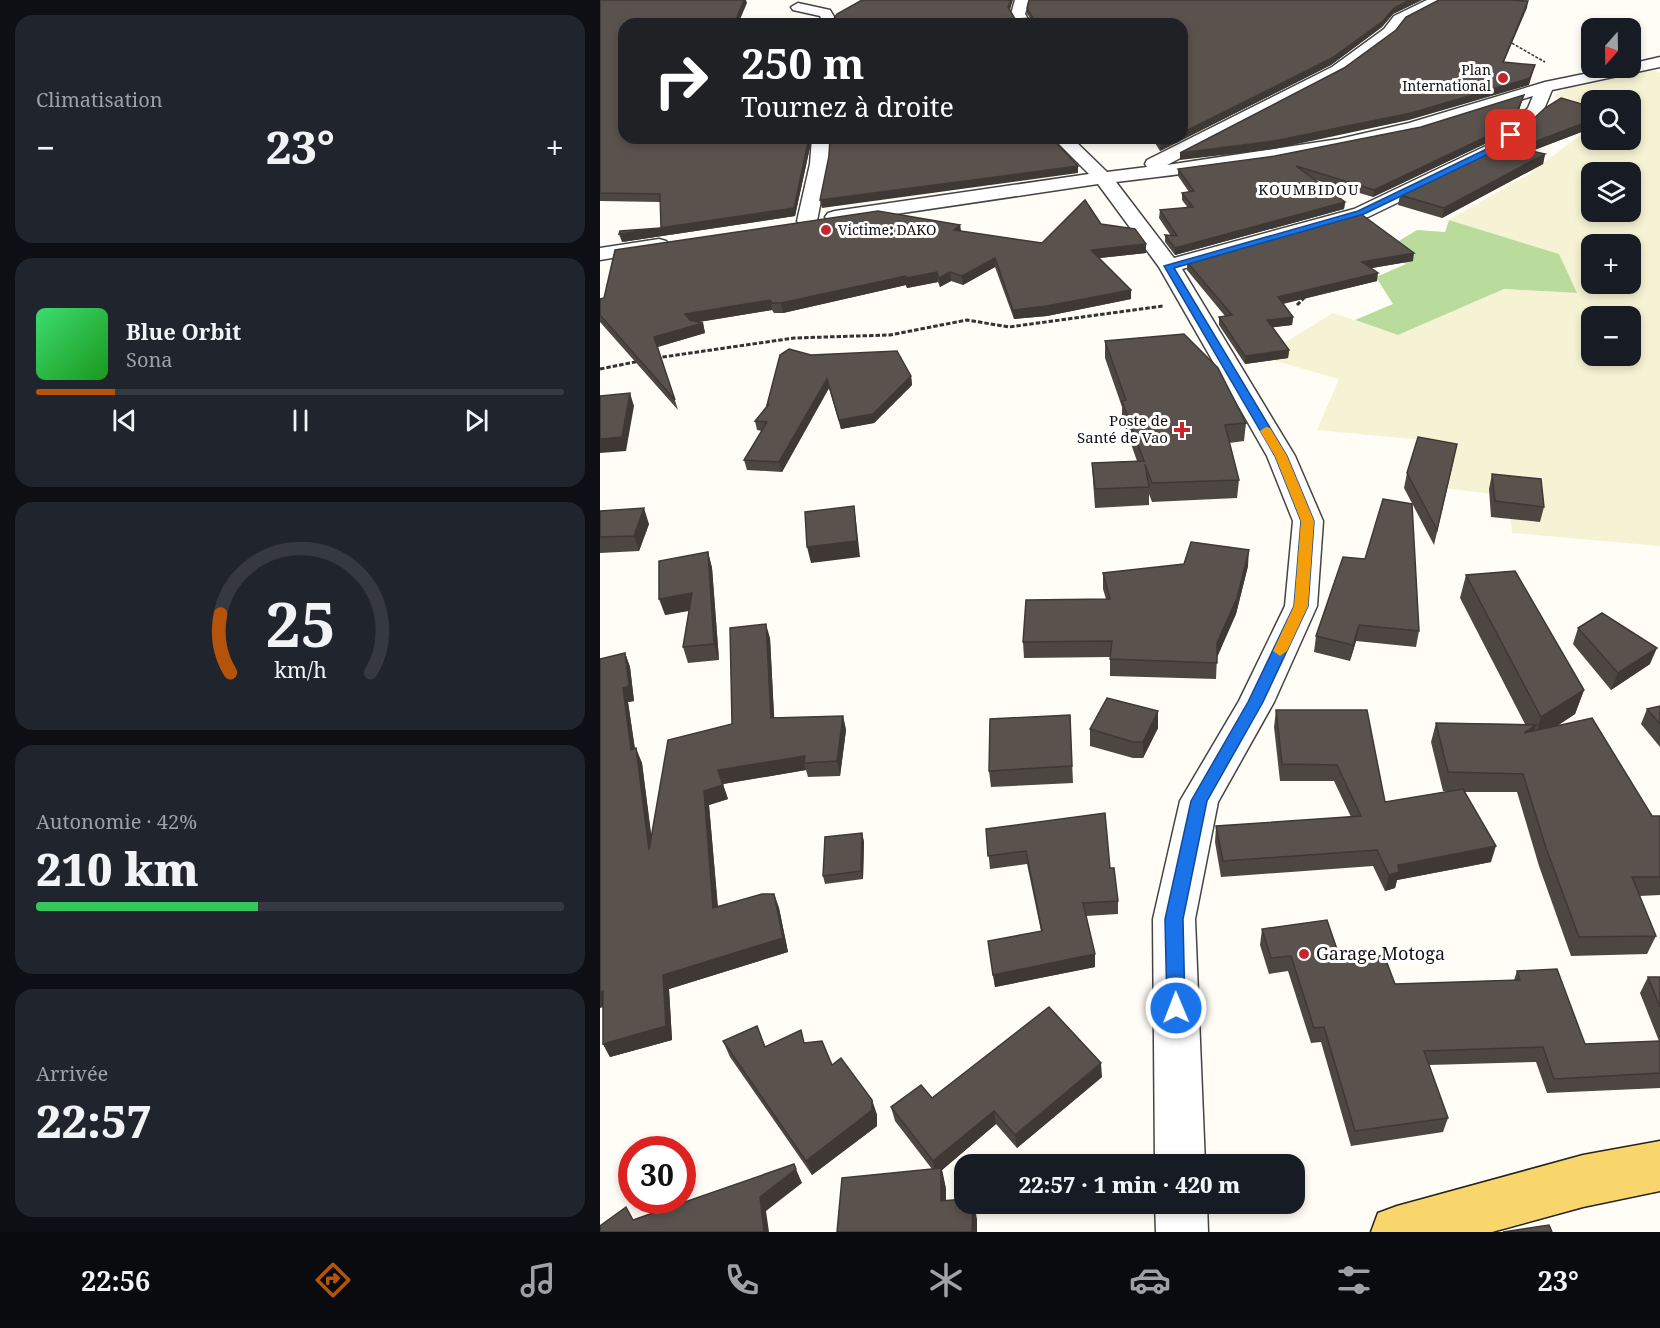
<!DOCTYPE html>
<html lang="fr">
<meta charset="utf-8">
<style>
:root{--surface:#171b24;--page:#20242c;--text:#f1f3f6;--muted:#9ea1a6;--line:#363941;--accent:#b45309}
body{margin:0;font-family:"Noto Serif",serif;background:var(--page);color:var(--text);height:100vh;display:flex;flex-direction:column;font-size:22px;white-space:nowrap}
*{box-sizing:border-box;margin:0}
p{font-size:20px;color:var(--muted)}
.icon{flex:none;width:33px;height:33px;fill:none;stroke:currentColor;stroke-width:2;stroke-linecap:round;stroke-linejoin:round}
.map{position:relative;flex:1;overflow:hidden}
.side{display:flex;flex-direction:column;gap:15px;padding:15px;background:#0d0f14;width:600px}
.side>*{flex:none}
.banner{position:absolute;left:18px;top:18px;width:570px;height:126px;border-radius:18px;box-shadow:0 3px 9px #0003;background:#202124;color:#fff;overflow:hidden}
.needle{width:39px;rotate:200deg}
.buttons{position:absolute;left:981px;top:18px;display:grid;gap:12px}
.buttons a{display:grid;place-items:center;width:60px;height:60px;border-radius:12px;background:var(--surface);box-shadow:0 3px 9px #0003;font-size:30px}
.speed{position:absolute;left:18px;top:1136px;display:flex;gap:12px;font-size:30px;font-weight:700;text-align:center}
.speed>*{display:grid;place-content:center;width:78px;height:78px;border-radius:50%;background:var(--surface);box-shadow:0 3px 9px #0003;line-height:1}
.speed .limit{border:9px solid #d22;background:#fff;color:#111}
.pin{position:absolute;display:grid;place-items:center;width:51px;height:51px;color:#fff;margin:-26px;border-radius:12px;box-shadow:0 3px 9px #0006}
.me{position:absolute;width:66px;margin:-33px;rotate:359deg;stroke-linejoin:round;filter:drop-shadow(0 0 4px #0008)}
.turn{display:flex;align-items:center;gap:21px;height:126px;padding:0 24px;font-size:27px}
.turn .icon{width:78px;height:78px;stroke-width:2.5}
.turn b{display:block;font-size:42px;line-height:51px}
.big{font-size:45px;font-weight:800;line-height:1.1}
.side .tile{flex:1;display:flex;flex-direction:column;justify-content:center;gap:9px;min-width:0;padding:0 21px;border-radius:18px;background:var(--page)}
.side .dial{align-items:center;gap:0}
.dial svg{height:156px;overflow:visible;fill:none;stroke:var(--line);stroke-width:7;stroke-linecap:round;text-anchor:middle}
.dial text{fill:var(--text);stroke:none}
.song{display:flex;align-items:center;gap:18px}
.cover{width:72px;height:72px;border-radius:9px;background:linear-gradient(135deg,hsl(140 70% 55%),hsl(120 70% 35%))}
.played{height:6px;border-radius:3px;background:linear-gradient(90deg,var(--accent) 15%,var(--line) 15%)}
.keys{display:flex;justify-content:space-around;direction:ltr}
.heat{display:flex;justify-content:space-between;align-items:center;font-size:33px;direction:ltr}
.charge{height:9px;border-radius:4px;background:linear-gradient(90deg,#34c759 42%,var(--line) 0)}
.trip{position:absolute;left:354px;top:1154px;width:351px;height:60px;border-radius:18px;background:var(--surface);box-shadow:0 3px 9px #0003;font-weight:800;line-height:60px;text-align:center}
.tabs{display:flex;height:96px;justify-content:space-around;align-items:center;background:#090b0e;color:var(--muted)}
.tabs .icon{width:42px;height:42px}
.tabs .current{color:var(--accent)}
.tabs b{font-size:27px;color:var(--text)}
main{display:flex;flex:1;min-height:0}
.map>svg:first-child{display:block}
</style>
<main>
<section class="side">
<div class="tile"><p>Climatisation</p>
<div class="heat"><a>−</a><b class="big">23°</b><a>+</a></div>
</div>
<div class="tile">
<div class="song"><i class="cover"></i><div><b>Blue Orbit</b><p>Sona</p></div></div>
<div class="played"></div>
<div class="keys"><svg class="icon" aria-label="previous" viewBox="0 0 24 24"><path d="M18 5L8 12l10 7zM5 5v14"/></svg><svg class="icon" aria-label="pause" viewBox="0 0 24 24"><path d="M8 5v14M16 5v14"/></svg><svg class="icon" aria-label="next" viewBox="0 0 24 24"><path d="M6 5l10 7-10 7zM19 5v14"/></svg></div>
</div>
<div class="tile dial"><svg viewBox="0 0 100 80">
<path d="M14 69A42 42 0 1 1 86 69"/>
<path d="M14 69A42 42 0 0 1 9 39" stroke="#b45309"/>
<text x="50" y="56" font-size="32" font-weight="700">25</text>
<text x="50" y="72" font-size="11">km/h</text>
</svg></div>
<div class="tile"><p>Autonomie · 42%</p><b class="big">210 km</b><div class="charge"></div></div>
<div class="tile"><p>Arrivée</p><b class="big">22:57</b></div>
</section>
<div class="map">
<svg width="1060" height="1232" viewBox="0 0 1060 1232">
<rect width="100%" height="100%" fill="#fffdf5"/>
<path fill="#f6f3d4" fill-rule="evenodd" d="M1054,70L1060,73V546L912,533L908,496L844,488L845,442L717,430L739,379L661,357L733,313L798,335L904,289L976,293L959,254L849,220L929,174L987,130L973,107L954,96L970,86L996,82L1011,75ZM992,100H1030V140H992ZM992,172H1030V212H992ZM992,244H1030V284H992ZM992,316H1030V356H992Z"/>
<polygon fill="#b9dc9c" points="849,220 959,254 977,293 904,289 798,335 755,320 793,304 776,277 806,264 789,247 817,230 845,232"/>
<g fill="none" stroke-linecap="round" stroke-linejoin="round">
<g stroke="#444" stroke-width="3">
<g id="street">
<polygon points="415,0 429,0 425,14 431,24 417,24 411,14"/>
<path d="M827,0H845L804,22L794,35L742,73L567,165L739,139L809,123L945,82L1013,68H1030V64L1060,57V67L952,90L942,114L904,151L768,217L582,269L695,456L723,521L717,606L674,702L618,802L595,919L605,1164H555L553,919L580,801L639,701L685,606L693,521L667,456L559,267L498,184L235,223L228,221L225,217L228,213L235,211L489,174L453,138H472L507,172L547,167L545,164L547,160L732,67L784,29L794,16ZM933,96L928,108L892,143L754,209L574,258L516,182C590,173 665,164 739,149C805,136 869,115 933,96Z"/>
<polygon points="198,3 230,10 236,20 234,24 220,24 222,20 220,16 193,10 191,7"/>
<polygon points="212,138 230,138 228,164 217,221 214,225 200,225 197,221 210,164"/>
<polygon points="59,239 66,241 70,245 66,249 0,260 0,248"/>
<polygon points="555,1203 607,1203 608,1232 556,1232"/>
</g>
</g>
<g stroke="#222" stroke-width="3">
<polygon id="primary" points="1060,1141 1060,1191 983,1207 892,1232 771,1232 778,1213 797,1206 983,1155"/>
</g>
<polyline stroke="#333" stroke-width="1.5" stroke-dasharray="3 1.5" stroke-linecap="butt" points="908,41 945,62"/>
<g stroke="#333" stroke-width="3" stroke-dasharray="4.5 2" stroke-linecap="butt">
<polyline points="697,305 707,295"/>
<polyline points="56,358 194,338 290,335 367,320 409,327 563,306"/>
<polyline points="0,369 40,361"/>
</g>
<use href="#street" fill="#fff" fill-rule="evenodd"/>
<use href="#primary" fill="#f9d66b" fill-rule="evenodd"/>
</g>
<g fill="#4d4742">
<polygon points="0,0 147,3 24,24 24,138 212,138 195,216 22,242 61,228 60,202 0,201"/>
<polygon points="429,0 822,0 793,14 782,27 731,65 560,151 552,138 582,138 582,24 218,24 410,10 415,19 430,18 427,14 427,8"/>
<polygon points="924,95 917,116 891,141 773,197 712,179 745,202 744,209 575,255 565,242 565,235 571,236 559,218 560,210 588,208 582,200 582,193 589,192 578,176 578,169 675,156 821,127"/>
<polygon points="992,128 931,151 945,154 943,164 842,218 798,205 800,195"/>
<polygon points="501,224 546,253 499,258 531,299 447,316 414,319 395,267 363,285 351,281 340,287 338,282 307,288 306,285 183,313 174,313 172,310 98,322 103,323 105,333 58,347 78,410 0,322 0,299 360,225 361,231 442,243"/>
<polygon points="813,261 771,268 777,281 683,304 693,317 692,325 673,327 689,350 688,358 645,364 619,325 619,317 625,316 587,270 587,262"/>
<polygon points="505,341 646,423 644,441 629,443 639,480 637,498 552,502 549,494 549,505 495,508 493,481 492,463 537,461 522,418 522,407 505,358"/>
<polygon points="211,355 311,376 312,385 274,423 241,429 229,388 182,472 147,470 144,460 162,431 157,430 155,421 167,407 167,405"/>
<polygon points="854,459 834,545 804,488 807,473"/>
<polygon points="892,474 944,507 940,522 891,517 889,489"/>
<polygon points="0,511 49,524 39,551 0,553"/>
<polygon points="108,552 112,568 119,660 88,663 83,647 89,611 65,615"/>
<polygon points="743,557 819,631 816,647 756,641 750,661 714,652 716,636"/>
<polygon points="648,566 636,614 617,656 616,679 510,676 510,657 424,658 423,642 506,599 503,589 503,573"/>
<polygon points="866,575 984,690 975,714 957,726 1052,816 1060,816 1060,895 1039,896 1056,936 1047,954 971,956 939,866 917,792 865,792 891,862 797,880 795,888 785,891 773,866 621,877 615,842 616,826 751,817 734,781 680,781 674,727 676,710 785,802 849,791 843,791 831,742 836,723 925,724 860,598"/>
<polygon points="978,628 1050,664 1011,690 973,644"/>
<polygon points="170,638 174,718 243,716 246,730 240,776 208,777 206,770 123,784 128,799 109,805 118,907 174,894 179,908 188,952 69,989 72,1040 10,1057 3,1044 3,1007 25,653 30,667 34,701 28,702 35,749 42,763 51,835 132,724"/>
<polygon points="1060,706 1060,747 1041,724 1047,709"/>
<polygon points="470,715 473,783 391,787 389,771"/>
<polygon points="558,728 543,758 533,758 490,746 490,729"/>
<polygon points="386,829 510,868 518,901 518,914 486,916 495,954 495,967 395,987 388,941 441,931 427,864 390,869"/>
<polygon points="264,841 263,879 225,884 223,876"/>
<polygon points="662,929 795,984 914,980 917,971 985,1044 1059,1041 1040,993 1048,977 1060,977 1060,1088 947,1093 936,1062 829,1065 848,1118 843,1132 751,1146 721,1042 711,1043 688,971 669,974 660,945"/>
<polygon points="123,1041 165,1047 205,1042 272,1100 277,1115 277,1126 212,1175 130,1057"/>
<polygon points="502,1077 417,1148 396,1124 342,1170 346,1189 346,1200 377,1219 377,1232 237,1232 332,1169 295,1121 291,1107 332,1098"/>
</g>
<g fill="#3f3936">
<polygon points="144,0 146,0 147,3 138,24 134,24"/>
<polygon points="411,0 413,0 409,13 408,7"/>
<polygon points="810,0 822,0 793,14 782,27 731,65 560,151 561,143 571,138 582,138 582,133 794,8"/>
<polygon points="928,1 927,8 901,69 903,62"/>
<polygon points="935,65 929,85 809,120 674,149 580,160 580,153"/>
<polygon points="924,95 917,116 891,141 773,197 774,190"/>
<polygon points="992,120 992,128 916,157 918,148"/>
<polygon points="209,138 212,138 195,216 22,242 19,234 194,208"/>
<polygon points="945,154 943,164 842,218 844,208"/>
<polygon points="478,166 478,173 222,208 220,200"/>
<polygon points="745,202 744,209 575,255 575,248"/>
<polygon points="360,225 361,234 354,230"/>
<polygon points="546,244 546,253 491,259 491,250"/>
<polygon points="814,253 813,261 761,270 762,262"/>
<polygon points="395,258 395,267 363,285 362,276"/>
<polygon points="337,272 338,282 307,288 306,285 183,313 181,303 306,276"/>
<polygon points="350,272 351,281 340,287 339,278"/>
<polygon points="778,273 777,281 677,305 678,297"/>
<polygon points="531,290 531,299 447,316 414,319 413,310"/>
<polygon points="170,300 172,310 87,324 85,314"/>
<polygon points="693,317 692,325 667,328 667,320"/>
<polygon points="103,323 105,333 57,347 54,337"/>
<polygon points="689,350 688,358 645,364 645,356"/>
<polygon points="311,376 312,385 274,423 241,429 239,420"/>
<polygon points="227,379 229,388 182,472 179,462"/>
<polygon points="30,393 34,406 26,451 0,453 0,439"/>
<polygon points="254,506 256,521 260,557 211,563 207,547"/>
<polygon points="44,508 49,524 39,551 34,536"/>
<polygon points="649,550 648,566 636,614 616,660 617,643"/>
<polygon points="108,552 112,568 119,660 114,644"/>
<polygon points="92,593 97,609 65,615 59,599"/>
<polygon points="166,624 170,638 175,732 171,718"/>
<polygon points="759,625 756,641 750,661 753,645"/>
<polygon points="1057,648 1050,664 1011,690 1018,673"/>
<polygon points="25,653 30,667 34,701 28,702 37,764 31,750 23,688"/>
<polygon points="984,690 975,714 934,741 941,717"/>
<polygon points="558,711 558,728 543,758 543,742"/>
<polygon points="243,716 246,730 240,776 237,761"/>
<polygon points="936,725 930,743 924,733"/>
<polygon points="36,748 42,763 55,864 49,850"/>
<polygon points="205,756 204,763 206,770 123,784 118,770"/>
<polygon points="123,785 128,799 109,805 119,922 113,908 104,791"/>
<polygon points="262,833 264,841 263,879 261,871"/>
<polygon points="896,846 891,862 797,880 795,888 785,891 789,875 798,865"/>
<polygon points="174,894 179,908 188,952 69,989 72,1040 10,1057 3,1044 63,975"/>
<polygon points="495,954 495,967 395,987 393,975"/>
<polygon points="3,991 10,1005 0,1008 0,992"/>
<polygon points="501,1063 502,1077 417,1148 415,1135"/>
<polygon points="272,1100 277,1115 277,1126 212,1175 206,1161"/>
<polygon points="394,1111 396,1124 342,1170 346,1189 346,1221 333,1161"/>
<polygon points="196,1169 202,1183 166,1211 169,1232 164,1232 160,1197"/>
<polygon points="373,1203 374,1203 377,1219 377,1232 372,1232"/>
</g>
<g fill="#5a524d" stroke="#3f3936" stroke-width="1.5">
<polygon points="0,0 144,0 134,24 24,24 24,138 209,138 194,208 19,234 20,231 61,228 60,194 0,193"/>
<polygon points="262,0 411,0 408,7 415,19 433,18 427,8 429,0 810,0 794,8 783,21 732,58 582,133 582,24 218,24 225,20 233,20 237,14"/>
<polygon points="839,0 910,0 928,1 903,62 935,65 930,78 811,113 674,141 580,153 744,68 796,30 806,17"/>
<polygon points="924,95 918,109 892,134 774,190 696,166 745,202 575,248 565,235 577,236 560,210 593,207 582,193 594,191 578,169 675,156 821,127"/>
<polygon points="961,98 992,107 992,120 918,148 945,154 844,208 800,195 907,144 945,108"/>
<polygon points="230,138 452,138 478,166 220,200 229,156"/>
<polygon points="557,138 571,138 561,143"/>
<polygon points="485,200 501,224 535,229 546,244 491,250 531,290 447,306 413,310 395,258 362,276 350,272 339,278 337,272 306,278 306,276 181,303 172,303 170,300 85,314 90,320 103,323 54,337 75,400 0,315 0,299 4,298 15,250 278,211 360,225 354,230 442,243"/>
<polygon points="761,214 814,253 762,262 778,273 678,297 693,317 667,320 689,350 645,356 619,317 632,315 587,262"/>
<polygon points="584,334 618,368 646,423 625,425 639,480 552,483 545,464 549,487 495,489 492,463 544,461 522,401 526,400 505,341"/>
<polygon points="189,349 211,355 297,351 311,376 273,414 239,420 227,379 179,462 144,460 167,422 155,421 169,404 167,405 180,355"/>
<polygon points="30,393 22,437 0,439 0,396"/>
<polygon points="818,437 857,444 837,530 807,473"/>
<polygon points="892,474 941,479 944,507 895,501"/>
<polygon points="783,499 812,504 819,631 759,625 753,645 716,636 743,557 765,559"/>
<polygon points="254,506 257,541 207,547 205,512"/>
<polygon points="44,508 34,536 0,537 0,511"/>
<polygon points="591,542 649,550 637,598 617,643 617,663 510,659 512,641 423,642 426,600 510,599 503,573 584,564"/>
<polygon points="108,552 114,644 83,647 92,593 59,599 59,561"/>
<polygon points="915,571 984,690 941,717 866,575"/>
<polygon points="1002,613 1057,648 1018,673 978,628"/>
<polygon points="166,624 171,718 243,716 237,761 204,763 205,756 118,770 123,785 104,791 113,908 162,894 174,894 183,938 63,975 66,1026 3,1044 3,991 0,992 0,659 25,653 29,686 23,688 31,750 36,748 49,850 68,740 132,724 130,628"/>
<polygon points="507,698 558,711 543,742 533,742 490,729"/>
<polygon points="1060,706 1060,724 1047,709"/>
<polygon points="676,710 767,710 785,802 863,789 896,846 798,865 799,872 789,875 777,850 623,861 616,826 761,816 737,765 682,764"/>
<polygon points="470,715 472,766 389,771 390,719"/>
<polygon points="992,718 1052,816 1060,816 1060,877 1032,877 1056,936 979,937 946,848 923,774 848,772 836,723 936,725 924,733"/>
<polygon points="505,813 510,868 514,868 518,901 483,903 495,954 393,975 388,941 442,931 426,851 388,856 386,829"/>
<polygon points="262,833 261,871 223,876 225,837"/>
<polygon points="727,920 741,961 784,955 795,984 920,980 917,971 957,969 985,1044 1060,1041 1060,1073 954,1079 943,1047 824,1051 848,1118 755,1131 724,1027 714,1028 691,956 671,958 662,929"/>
<polygon points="1048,977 1060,977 1060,1007"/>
<polygon points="449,1007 501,1063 415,1135 394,1111 333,1161 291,1107 321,1085 332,1098"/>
<polygon points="157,1026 165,1047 201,1030 204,1043 222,1041 232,1065 241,1058 272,1100 272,1110 206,1161 123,1041"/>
<polygon points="194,1164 196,1169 160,1197 164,1232 0,1232 0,1226 26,1207 33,1220"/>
<polygon points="341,1168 341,1201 364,1199 364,1203 373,1203 372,1232 237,1232 242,1178"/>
<polygon points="949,1225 952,1232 903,1232"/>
</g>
<polygon fill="#1a73e8" stroke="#114b97" stroke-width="1.5" points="911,132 914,135 901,148 764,214 574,268 687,456 714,521 708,606 663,702 607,801 583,919 585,1008 583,1014 576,1017 569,1014 567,1008 565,919 591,801 648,702 694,606 701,521 675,456 564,266 758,211 895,145"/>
<polygon fill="#f59e0b" points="666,427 670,428 687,456 714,521 708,606 687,651 680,656 673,651 694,606 701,521 675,456 660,431"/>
<g fill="#c4262e" stroke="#fff" stroke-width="2">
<circle cx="903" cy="78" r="6"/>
<circle cx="226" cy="230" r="6"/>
<path d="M579 421h6v6h6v6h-6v6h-6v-6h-6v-6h6z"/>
<circle cx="704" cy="954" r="6"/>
</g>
<g text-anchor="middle" stroke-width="6" stroke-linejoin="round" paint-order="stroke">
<g font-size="14" fill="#111" stroke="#fff" text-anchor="end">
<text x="891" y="75">Plan<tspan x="891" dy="16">International</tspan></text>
<text x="238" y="235" text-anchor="start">Victime: DAKO</text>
</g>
<g font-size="14" letter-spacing="1.5" fill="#111" stroke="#fff">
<text x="709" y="195">KOUMBIDOU</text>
</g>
<g font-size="15" fill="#111" stroke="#fff" text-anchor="end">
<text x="568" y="426">Poste de<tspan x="568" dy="17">Santé de Vao</tspan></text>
</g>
<g font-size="18" fill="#111" stroke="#fff" text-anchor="start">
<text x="716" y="960">Garage Motoga</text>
</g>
</g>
</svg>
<div class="buttons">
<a><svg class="needle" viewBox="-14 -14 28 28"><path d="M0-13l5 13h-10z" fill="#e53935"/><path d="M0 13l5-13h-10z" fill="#9ea1a6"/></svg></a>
<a><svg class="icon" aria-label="search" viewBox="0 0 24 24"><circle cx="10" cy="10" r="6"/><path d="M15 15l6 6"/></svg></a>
<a><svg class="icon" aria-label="layers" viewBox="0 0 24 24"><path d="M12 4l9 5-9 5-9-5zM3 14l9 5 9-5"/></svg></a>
<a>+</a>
<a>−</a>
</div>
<div class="speed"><div class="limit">30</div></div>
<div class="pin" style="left:911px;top:135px;background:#d93025"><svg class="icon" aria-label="arrive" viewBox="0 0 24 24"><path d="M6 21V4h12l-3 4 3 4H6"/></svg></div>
<svg class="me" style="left:576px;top:1008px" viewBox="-20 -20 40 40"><circle r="17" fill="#1a73e8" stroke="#fff" stroke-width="3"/><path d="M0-11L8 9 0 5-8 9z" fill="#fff"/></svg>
<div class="trip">22:57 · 1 min · 420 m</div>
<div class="banner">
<div class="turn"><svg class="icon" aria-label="right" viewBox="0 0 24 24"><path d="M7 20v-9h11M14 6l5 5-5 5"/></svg><div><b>250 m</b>Tournez à droite</div></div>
</div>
</div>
</main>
<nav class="tabs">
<b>22:56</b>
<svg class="icon current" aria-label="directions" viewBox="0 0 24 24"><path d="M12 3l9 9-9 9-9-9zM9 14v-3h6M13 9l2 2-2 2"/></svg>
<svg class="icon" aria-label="music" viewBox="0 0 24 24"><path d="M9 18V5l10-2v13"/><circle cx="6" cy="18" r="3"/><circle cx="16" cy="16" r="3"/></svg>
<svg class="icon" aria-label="phone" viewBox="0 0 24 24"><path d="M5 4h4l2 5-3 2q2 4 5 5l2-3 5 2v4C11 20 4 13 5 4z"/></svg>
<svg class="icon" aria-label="climate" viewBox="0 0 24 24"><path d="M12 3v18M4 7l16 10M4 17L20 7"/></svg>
<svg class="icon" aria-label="car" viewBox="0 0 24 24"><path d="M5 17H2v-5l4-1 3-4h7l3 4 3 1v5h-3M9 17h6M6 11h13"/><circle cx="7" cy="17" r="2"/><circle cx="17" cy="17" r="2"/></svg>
<svg class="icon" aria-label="filters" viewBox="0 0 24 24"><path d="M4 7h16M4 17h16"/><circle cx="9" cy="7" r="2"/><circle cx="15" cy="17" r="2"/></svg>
<b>23°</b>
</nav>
